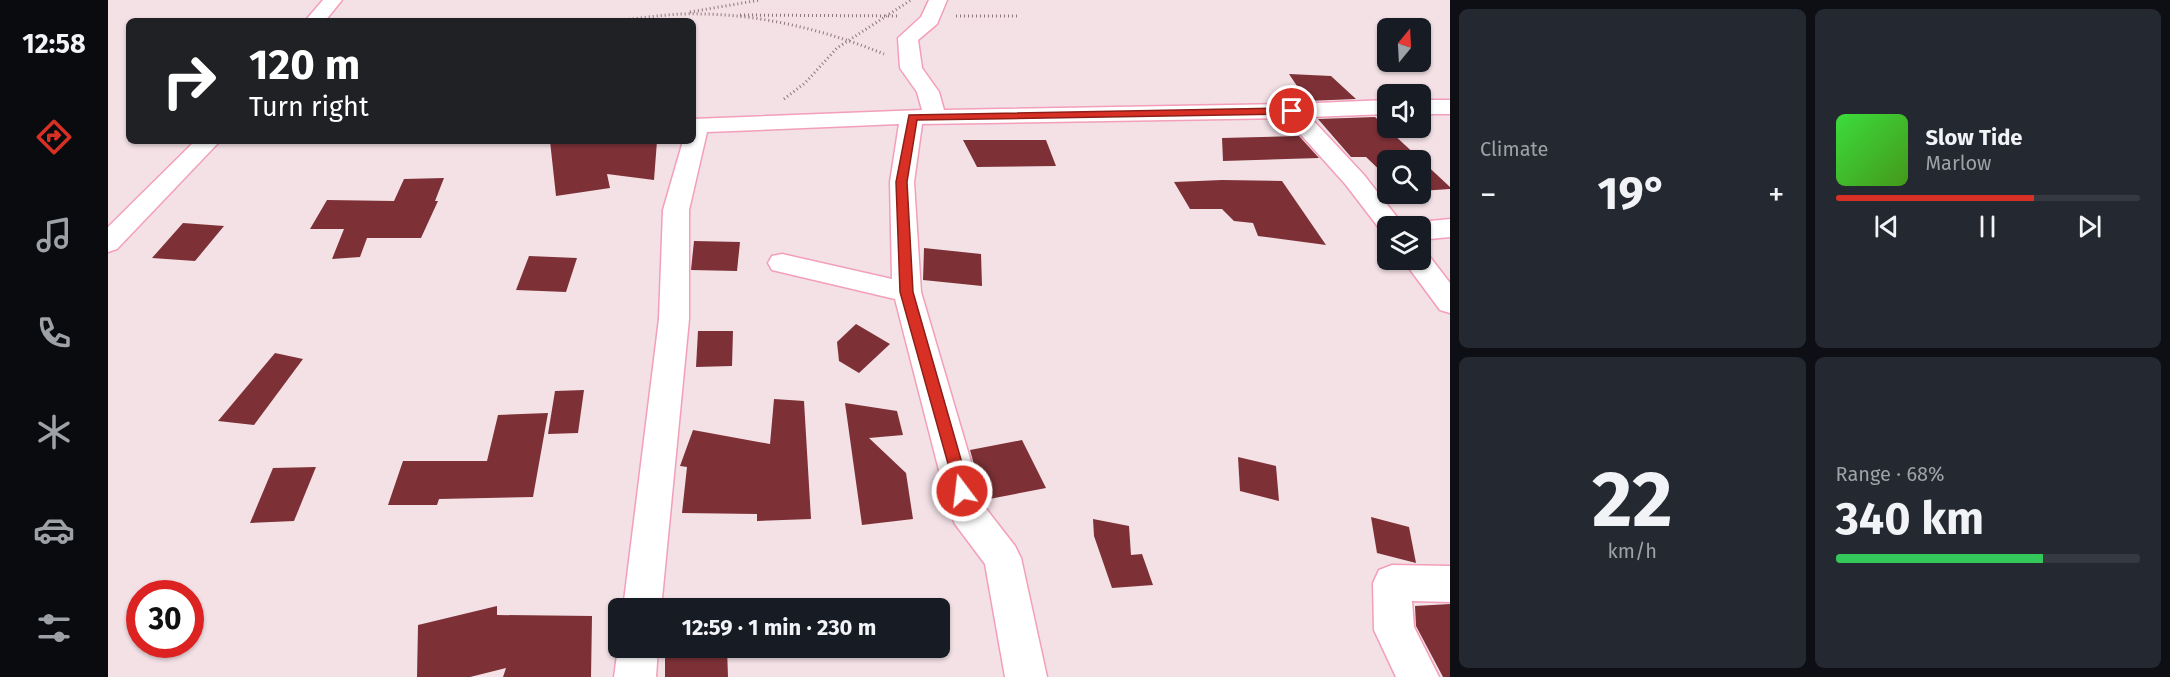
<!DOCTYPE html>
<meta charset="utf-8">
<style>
:root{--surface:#171b24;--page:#242831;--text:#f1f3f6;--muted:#9ea1a6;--line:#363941;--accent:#d93025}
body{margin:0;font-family:"Fira Sans",sans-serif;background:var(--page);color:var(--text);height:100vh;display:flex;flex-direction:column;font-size:22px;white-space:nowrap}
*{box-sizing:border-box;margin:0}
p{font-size:20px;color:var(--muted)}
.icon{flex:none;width:33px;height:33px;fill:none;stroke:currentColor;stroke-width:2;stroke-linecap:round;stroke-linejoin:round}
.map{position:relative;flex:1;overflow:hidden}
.panel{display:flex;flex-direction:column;gap:9px;padding:9px;background:#0d0f14;width:720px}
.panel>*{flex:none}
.hud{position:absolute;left:18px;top:18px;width:570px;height:126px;border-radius:9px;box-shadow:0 2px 4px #0004;background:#202124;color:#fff;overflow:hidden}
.needle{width:39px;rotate:18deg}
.tools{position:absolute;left:1269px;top:18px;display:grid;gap:12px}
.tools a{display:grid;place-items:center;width:54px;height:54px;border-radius:9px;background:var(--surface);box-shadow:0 2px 4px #0004;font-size:30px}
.speed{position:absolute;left:18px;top:580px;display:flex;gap:12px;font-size:30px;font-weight:700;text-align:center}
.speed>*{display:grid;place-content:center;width:78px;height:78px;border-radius:50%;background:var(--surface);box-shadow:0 2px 4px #0004;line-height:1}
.speed .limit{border:9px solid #d22;background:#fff;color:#111}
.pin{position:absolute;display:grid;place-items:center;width:51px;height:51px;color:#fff;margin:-26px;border:3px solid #fff;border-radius:50%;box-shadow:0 2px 6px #0007}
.me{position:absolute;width:66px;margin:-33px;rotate:345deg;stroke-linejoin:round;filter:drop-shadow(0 0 4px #0008)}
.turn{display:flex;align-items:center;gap:21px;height:126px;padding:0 24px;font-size:27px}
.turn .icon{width:78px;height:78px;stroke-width:2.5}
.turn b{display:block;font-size:42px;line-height:51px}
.big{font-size:45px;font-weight:700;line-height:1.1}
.panel .tile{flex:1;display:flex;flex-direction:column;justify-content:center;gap:9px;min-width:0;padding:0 21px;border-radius:9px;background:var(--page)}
.panel .dial{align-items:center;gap:0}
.dial b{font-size:78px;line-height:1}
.song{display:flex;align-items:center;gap:18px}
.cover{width:72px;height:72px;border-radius:9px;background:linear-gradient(135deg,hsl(120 70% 55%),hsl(100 70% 35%))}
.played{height:6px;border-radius:3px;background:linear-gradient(90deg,var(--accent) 65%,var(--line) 65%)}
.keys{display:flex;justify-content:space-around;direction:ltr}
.heat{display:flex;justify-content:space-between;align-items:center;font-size:33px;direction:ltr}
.charge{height:9px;border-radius:4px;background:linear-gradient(90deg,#34c759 68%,var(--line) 0)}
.panel .tiles{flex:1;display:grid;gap:9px;grid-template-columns:repeat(2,1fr)}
.trip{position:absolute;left:500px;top:598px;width:342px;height:60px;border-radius:9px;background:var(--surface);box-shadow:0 2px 4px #0004;font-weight:700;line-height:60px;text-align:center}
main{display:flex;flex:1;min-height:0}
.dock{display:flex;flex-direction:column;width:108px;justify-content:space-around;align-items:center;background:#090b0e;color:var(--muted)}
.dock .icon{width:42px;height:42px}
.dock .current{color:var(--accent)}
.dock b{font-size:27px;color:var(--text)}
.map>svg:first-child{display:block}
</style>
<main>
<nav class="dock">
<b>12:58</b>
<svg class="icon current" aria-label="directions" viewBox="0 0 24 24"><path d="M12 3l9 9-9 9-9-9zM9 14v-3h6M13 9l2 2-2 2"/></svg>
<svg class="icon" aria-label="music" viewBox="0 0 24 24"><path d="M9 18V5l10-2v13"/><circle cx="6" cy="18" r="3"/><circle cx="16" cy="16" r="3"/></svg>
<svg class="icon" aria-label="phone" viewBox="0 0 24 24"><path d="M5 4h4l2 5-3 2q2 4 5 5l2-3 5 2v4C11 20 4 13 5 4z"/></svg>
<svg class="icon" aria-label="climate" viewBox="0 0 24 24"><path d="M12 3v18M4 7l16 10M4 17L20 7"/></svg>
<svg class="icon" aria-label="car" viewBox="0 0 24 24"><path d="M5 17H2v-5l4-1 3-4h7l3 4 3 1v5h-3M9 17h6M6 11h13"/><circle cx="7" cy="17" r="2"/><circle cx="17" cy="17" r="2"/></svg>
<svg class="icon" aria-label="filters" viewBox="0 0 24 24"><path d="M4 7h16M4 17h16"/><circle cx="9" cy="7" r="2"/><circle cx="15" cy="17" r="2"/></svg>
</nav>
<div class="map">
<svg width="1342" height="677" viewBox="0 0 1342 677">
<rect width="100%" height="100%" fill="#f3e1e6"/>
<g fill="#7d3137">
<polygon points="1181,74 1223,76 1248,99 1199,101"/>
<polygon points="1267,117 1342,187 1342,189 1312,191 1312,160 1280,160 1280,178 1258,157 1243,157 1210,119"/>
<polygon points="1191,136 1211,158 1115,161 1114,138"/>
<polygon points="855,140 938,140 948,166 869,167"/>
<polygon points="442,141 549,141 546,180 499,174 502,188 448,196"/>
<polygon points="336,178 327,201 330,201 313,238 259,238 252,257 224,259 236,229 202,229 219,200 286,201 296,179"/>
<polygon points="1114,180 1174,181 1218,245 1150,236 1145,223 1126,221 1114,209 1082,209 1066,182"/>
<polygon points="75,223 116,226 87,261 44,258"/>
<polygon points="586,241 632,242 629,271 583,270"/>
<polygon points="816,248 873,254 874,286 815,280"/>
<polygon points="421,256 469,258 458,292 408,290"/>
<polygon points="748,324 782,344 751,373 731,361 729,342"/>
<polygon points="590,331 625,331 624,366 588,367"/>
<polygon points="167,353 195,359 146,425 110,421"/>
<polygon points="476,390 470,433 440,434 447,391"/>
<polygon points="666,399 696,401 703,519 649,521 649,514 574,513 579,467 572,466 585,430 662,444"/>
<polygon points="737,403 789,411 795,435 761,438 798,473 805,519 754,525"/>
<polygon points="440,413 425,497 331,499 329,505 280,505 295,461 379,461 390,415"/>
<polygon points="914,440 938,488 876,500 862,450"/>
<polygon points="1130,457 1168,466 1171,501 1132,491"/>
<polygon points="208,467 186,521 142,523 165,468"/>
<polygon points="1263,517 1301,527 1308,563 1269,553"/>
<polygon points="985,519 1021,526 1023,555 1034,554 1045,585 1004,588 986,536"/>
<polygon points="618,603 618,609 558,609 558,606"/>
<polygon points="1342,604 1342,677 1335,677 1308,626 1307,606"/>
<polygon points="389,606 389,615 484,616 483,677 395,677 398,668 362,677 309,677 310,625"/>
<polygon points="557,648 619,648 620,677 557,677"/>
</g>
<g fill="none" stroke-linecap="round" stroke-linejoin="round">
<g stroke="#f39ebb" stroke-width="3">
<g id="street">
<polygon points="215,0 234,0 217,21 197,21"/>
<polygon points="821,0 839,0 829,24 810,40 814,68 831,92 836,110 1184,104 1280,100 1280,114 1202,117 1256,175 1296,226 1280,226 1280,234 1274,232 1238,185 1178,118 814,124 806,182 813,292 876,506 907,546 913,558 939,677 897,677 877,564 847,524 842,513 787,299 664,270 660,263 664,256 674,254 784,279 782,182 791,124 599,132 581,210 581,319 553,609 515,609 551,319 555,210 575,141 585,141 585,119 814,110 809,92 792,68 790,38 813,17"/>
<rect x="1312" y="100" width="30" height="14"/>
<polygon points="87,141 112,141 9,249 0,252 0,227"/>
<polygon points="1342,219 1342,237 1312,240 1312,226 1302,226 1312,222"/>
<polygon points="1312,252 1319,253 1342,283 1342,313 1332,310 1295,260 1312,260"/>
<polygon points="1284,565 1342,566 1342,602 1304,601 1306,627 1331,677 1288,677 1266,630 1265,583 1271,570"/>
<polygon points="510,648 550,648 548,677 506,677"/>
</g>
</g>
<g stroke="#8e767f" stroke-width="3" stroke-dasharray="1 3" stroke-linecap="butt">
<polyline points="582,12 652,0"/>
<polyline points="632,15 789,16"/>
<polyline points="848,16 911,16"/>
<path d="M505,21C528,19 551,15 574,14C644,12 712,28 776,54"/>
<polyline points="676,99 697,83 729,48 803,0"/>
</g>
<use href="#street" fill="#fff" fill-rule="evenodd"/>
</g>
<polygon fill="#d93025" stroke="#8d1f18" stroke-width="1.5" points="1184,108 1189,111 1187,114 809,120 799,182 805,292 862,491 860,496 854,498 849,496 792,292 788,182 801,115"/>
</svg>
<div class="tools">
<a><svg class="needle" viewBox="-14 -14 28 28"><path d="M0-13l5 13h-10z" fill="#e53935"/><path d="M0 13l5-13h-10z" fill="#9ea1a6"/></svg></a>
<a><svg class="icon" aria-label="sound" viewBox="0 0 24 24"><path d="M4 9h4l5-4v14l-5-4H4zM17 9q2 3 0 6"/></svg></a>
<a><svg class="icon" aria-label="search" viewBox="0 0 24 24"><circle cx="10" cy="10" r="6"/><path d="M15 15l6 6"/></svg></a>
<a><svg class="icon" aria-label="layers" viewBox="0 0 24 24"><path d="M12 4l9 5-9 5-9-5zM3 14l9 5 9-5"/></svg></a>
</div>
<div class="speed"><div class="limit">30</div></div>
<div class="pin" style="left:1184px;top:111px;background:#d93025"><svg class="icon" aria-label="arrive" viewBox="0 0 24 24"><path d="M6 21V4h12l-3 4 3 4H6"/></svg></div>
<svg class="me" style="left:854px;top:491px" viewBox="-20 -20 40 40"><circle r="17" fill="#d93025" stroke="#fff" stroke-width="3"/><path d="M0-11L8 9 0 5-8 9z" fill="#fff"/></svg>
<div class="trip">12:59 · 1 min · 230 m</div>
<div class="hud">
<div class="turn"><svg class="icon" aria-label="right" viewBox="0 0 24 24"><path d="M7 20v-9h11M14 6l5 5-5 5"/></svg><div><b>120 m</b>Turn right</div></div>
</div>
</div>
<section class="panel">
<div class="tiles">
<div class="tile"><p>Climate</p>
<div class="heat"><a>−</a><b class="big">19°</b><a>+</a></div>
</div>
<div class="tile">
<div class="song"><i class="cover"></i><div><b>Slow Tide</b><p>Marlow</p></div></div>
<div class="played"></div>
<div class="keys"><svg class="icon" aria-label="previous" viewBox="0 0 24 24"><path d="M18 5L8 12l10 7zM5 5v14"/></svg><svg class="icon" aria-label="pause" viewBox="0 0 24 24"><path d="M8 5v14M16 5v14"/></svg><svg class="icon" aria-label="next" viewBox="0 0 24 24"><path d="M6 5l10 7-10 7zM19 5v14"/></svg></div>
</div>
<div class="tile dial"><b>22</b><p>km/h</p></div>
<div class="tile"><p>Range · 68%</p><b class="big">340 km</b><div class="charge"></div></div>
</div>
</section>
</main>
